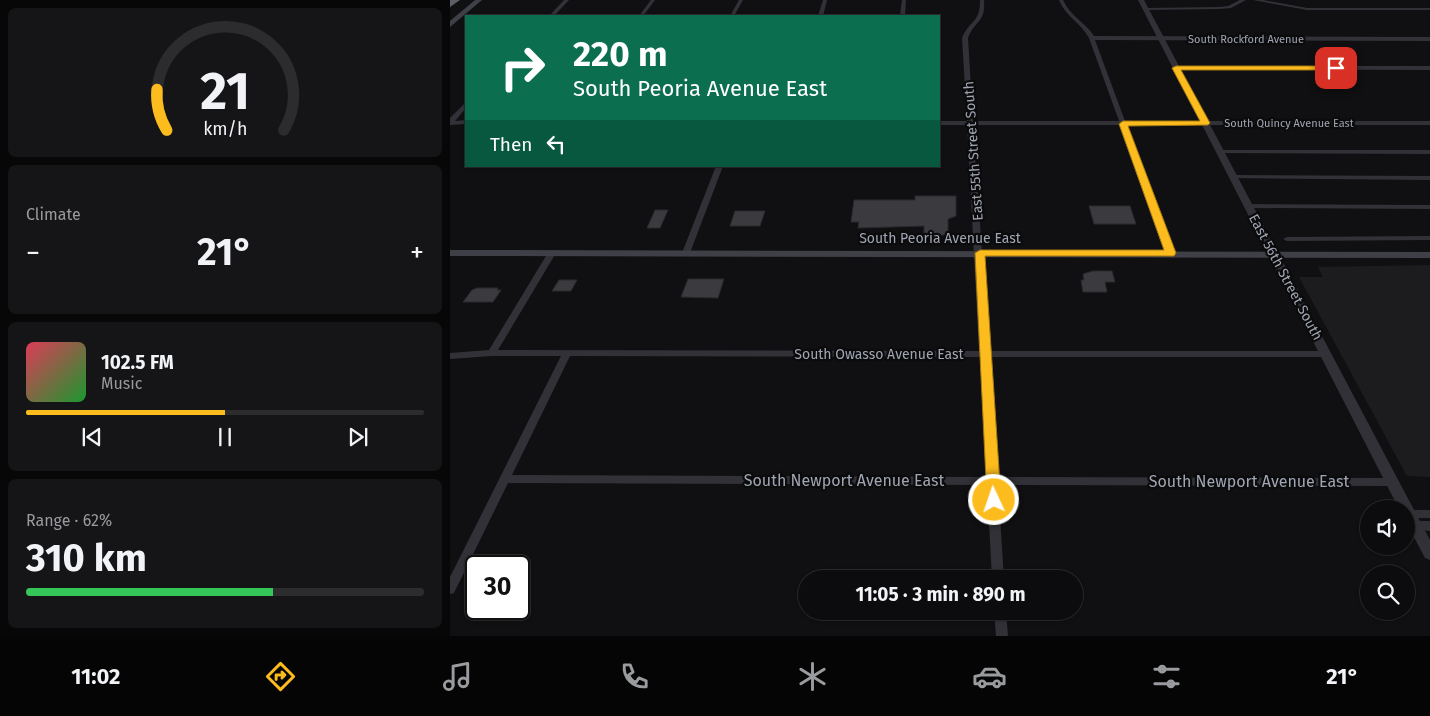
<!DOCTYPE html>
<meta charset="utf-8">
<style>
:root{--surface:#0c0c0e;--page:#151517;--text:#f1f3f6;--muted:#9a9b9e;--line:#2c2c2e;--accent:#fdbc1d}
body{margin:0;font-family:"Fira Sans",sans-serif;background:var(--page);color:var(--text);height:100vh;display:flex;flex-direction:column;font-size:19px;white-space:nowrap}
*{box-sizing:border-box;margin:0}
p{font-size:16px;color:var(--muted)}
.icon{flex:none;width:28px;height:28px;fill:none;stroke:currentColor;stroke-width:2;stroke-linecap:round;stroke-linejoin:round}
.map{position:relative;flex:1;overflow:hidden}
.panel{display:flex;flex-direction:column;gap:8px;padding:8px;background:#070708;width:450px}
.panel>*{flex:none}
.hud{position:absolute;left:15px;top:15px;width:475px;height:152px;border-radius:0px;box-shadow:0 1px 4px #0004,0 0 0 1px var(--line);background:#0b6e4f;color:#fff;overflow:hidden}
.controls{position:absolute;left:910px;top:500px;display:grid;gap:10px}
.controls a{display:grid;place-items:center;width:55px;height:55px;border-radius:50%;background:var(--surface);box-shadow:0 1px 4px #0004,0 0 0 1px var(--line);font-size:25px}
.speed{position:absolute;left:15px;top:555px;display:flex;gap:10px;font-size:25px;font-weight:700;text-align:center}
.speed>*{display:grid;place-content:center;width:65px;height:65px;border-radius:50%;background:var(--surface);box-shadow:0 1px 4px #0004,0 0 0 1px var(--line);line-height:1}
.speed .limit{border:2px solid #111;border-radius:8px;background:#fff;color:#111}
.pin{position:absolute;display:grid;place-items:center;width:42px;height:42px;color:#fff;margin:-21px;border-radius:10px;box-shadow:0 2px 8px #0006}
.me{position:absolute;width:55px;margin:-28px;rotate:357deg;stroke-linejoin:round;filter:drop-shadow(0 0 4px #0008)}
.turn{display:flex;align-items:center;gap:18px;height:105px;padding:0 25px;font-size:22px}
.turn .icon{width:65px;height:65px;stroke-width:2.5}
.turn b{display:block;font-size:35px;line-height:42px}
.then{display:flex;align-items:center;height:48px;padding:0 25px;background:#0003;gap:10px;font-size:19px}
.big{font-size:38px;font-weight:700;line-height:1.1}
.panel .card{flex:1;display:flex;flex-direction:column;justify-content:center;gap:8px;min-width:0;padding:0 18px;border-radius:8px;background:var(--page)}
.panel .dial{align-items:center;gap:0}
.dial svg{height:130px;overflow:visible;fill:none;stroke:var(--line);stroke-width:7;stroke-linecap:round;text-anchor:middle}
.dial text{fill:var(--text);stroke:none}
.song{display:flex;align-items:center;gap:15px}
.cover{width:60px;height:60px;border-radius:8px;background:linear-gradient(135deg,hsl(350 70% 55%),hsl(130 70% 35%))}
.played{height:5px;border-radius:2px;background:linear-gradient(90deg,var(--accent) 50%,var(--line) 50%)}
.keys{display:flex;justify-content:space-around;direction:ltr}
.heat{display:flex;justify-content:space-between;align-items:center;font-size:28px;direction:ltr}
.charge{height:8px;border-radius:4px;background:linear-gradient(90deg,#34c759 62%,var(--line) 0)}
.trip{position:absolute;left:348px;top:570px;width:285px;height:50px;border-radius:25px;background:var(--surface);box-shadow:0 1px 4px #0004,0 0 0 1px var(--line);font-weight:700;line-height:50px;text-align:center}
.menu{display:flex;height:80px;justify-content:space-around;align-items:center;background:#050506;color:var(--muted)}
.menu .icon{width:35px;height:35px}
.menu .current{color:var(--accent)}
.menu b{font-size:22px;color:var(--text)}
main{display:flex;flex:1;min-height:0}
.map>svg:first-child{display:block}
</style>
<main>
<section class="panel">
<div class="card dial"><svg viewBox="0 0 100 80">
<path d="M14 69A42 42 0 1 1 86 69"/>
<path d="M14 69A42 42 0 0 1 8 44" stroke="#fdbc1d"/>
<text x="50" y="56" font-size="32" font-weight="700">21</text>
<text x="50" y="72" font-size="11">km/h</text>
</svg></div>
<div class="card"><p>Climate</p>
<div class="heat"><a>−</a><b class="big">21°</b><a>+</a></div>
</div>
<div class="card">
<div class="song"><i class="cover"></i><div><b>102.5 FM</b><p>Music</p></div></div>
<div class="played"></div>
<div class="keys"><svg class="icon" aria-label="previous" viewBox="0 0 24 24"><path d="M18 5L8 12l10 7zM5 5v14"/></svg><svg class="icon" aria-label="pause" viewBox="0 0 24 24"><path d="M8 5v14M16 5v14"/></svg><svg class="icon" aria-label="next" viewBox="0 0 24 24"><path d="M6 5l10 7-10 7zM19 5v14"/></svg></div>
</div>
<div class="card"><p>Range · 62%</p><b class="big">310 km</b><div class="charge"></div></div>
</section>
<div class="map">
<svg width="980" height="636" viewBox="0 0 980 636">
<rect width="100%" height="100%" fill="#101012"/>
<polygon fill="#1c1c1f" points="980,265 980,477 957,476 849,277 873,277 868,267"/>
<g fill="#3a3a3f" stroke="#2a2a2e">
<polygon points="465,196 506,196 506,216 498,219 498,235 474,235 474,226 408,228 409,222 401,222 404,200 465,200"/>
<polygon points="639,206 680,206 686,224 644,224"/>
<polygon points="205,210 218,210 210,228 197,228"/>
<polygon points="285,211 315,211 310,226 280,226"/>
<polygon points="643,271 662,271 665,282 655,282 657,292 633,292 631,280 634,280 633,274"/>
<polygon points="238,279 274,279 268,298 231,297"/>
<polygon points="109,280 127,280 121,291 102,291"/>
<polygon points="27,288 48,288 47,290 51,290 43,302 13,302 22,290"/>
</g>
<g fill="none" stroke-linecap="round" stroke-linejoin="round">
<g fill="#313137" fill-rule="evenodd">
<polygon points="114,0 119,0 104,16 99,16"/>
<polygon points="201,0 205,0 193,16 189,16"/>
<polygon points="289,0 293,0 284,16 280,16"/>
<polygon points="373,0 377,0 373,16 368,16"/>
<polygon points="452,0 456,0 455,16 450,16"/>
<path d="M530,0H534C536,23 525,20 518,38L523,121H669L639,38C631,23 615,16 609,0H613C620,16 635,22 644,36L980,37V41L645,40L675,121H980V125H677L724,253L720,255L716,253L670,125H523L539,351H876L881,354L876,357H539L547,477L943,478L947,479L948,482L947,485L943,486L548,485L554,579H542L537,485L58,483L4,593L0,594V577L111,356H42L0,359V353L39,350L99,251H105L106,253L48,350L529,351L517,125H489V121H517L512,38C520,19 530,24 530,0ZM120,356L530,357L536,477L62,475Z"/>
<polygon points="790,0 796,0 781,8 769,9 696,10 694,9 696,8 769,7 778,6"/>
<polygon points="803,0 813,0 857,8 980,8 980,10 857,10"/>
<polygon points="726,66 980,66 980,70 724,69 723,68"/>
<polygon points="16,103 16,108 5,121 16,120 16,124 0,125 0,118 14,104"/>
<polygon points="771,150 980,150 980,154 769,153 769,151"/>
<polygon points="266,166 273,166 240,253 239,255 233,255 232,253"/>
<polygon points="784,175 980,176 980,180 782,178 782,176"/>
<polygon points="796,204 980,205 980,209 799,208 795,206"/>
<polygon points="980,236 980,240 837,241 833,239 837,237"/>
<rect x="956" y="510" width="24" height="8"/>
<polygon points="965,521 980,521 980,531 961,529 959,526 961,523"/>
<polygon points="544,611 556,611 558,636 546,636"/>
</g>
<polygon fill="#313137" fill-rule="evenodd" points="688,0 694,0 980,540 980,560 975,558 956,522 956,509 949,509"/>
<g fill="#3f4047" fill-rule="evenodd">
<polygon points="25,0 32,0 0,27 0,21"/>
<polygon points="0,250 980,252 980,258 0,256"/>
</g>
<polygon fill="#5c5f68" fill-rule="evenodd" points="0,0 10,0 0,7"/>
</g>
<polygon fill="#fdbc1d" stroke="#a47a13" points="726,66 886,66 890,68 886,70 731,70 760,123 758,125 678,126 726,253 724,256 535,256 551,500 549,504 544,506 539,504 537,500 525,253 530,250 714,250 669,124 673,121 750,121 722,68"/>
<g text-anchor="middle" stroke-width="4.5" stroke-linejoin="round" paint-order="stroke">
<g font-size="11" fill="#a0a5b3" stroke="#0b0b0c">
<text x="796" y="43">South Rockford Avenue</text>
<text x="839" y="127">South Quincy Avenue East</text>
</g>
<g font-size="14" fill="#a0a5b3" stroke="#0b0b0c">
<text transform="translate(523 151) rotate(-94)" y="5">East 55th Street South</text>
<text x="490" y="243">South Peoria Avenue East</text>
<text transform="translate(836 277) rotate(62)" y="5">East 56th Street South</text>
<text x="429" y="359">South Owasso Avenue East</text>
</g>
<g font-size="16" fill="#a0a5b3" stroke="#0b0b0c">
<text x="394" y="486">South Newport Avenue East</text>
<text x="799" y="487">South Newport Avenue East</text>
</g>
</g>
</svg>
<div class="controls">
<a><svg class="icon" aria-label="sound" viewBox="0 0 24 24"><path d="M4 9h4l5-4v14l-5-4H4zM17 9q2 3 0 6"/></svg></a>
<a><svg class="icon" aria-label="search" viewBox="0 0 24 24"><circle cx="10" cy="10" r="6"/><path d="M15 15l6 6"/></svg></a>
</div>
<div class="speed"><div class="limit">30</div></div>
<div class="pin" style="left:886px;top:68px;background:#d93025"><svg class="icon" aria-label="arrive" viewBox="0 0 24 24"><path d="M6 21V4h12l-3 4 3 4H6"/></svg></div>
<svg class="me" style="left:544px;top:500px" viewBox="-20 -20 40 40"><circle r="17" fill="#fdbc1d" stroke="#fff" stroke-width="3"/><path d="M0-11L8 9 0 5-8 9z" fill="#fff"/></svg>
<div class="trip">11:05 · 3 min · 890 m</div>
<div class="hud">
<div class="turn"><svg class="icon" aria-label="right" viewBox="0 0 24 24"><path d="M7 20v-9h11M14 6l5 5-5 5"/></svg><div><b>220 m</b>South Peoria Avenue East</div></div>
<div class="then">Then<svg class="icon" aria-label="left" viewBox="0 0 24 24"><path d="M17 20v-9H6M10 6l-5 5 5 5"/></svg></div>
</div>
</div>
</main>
<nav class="menu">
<b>11:02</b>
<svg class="icon current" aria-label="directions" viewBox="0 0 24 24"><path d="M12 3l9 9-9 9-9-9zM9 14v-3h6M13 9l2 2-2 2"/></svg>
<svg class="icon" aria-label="music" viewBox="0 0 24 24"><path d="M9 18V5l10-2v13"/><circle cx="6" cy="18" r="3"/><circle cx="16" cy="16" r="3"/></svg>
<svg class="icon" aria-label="phone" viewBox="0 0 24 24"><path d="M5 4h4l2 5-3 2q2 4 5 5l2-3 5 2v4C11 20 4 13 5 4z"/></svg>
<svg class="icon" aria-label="climate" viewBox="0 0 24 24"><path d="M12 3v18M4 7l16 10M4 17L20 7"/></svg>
<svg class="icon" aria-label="car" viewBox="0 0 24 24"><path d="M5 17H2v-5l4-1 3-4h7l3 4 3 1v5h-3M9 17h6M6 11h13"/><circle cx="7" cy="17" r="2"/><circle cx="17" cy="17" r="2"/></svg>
<svg class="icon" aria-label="filters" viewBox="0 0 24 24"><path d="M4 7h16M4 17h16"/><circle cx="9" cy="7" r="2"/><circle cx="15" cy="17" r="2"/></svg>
<b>21°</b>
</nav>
